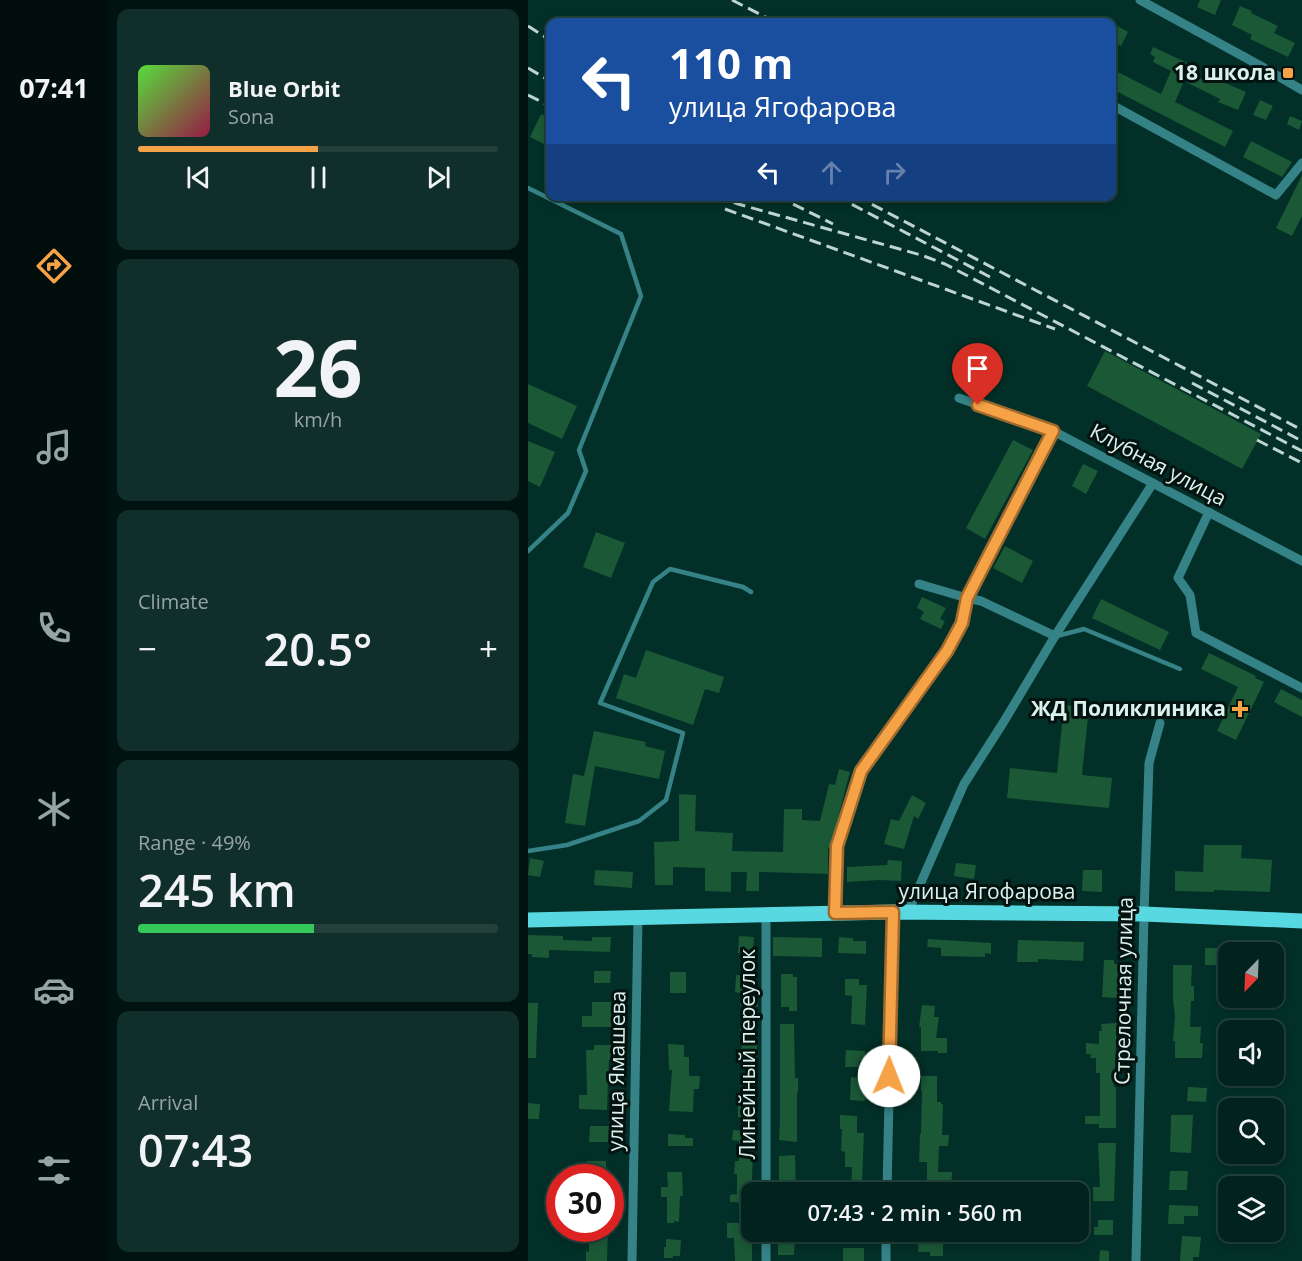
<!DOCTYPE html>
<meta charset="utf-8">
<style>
:root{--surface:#02231d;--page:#102f2a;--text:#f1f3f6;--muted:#96a4a4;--line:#23403b;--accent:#f6a246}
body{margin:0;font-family:"Open Sans",sans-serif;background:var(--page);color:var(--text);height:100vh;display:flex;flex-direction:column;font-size:22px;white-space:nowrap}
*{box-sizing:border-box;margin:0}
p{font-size:20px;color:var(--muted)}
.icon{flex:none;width:33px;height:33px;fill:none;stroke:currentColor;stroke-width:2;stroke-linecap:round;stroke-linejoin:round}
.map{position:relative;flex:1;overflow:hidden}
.details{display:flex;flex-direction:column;gap:9px;padding:9px;background:#011310;width:420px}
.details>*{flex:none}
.banner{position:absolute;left:18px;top:18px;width:570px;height:183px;border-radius:12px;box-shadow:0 3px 9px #0003,0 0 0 2px var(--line);background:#1a4fa0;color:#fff;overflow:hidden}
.needle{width:39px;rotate:203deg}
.buttons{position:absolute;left:690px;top:942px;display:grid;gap:12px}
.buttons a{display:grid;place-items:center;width:66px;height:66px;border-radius:12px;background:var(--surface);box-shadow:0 3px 9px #0003,0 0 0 2px var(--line);font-size:30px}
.speed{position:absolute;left:18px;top:1164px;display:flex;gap:12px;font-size:30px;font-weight:700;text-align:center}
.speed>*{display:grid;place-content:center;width:78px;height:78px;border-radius:50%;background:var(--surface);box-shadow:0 3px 9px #0003,0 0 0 2px var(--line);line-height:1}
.speed .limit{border:9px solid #d22;background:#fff;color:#111}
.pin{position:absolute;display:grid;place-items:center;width:51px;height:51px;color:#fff;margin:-62px -26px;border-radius:50% 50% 50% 0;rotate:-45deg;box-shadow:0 0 6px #0007}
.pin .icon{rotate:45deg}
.me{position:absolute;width:66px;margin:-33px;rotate:1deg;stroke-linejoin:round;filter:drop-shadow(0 0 4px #0008)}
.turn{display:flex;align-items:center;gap:21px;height:126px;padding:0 24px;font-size:27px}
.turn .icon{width:78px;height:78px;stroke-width:2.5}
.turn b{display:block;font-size:42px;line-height:51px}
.lanes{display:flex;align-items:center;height:57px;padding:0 24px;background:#0003;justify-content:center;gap:30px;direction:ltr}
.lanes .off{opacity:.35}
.big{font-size:45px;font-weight:600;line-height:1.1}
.details .widget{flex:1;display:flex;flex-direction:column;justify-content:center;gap:9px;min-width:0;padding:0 21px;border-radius:12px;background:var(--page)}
.details .dial{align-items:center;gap:0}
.dial b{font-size:78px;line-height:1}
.song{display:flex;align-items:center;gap:18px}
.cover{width:72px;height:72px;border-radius:9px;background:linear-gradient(135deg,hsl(110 70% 55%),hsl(340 70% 35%))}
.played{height:6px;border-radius:3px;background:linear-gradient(90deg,var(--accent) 50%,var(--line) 50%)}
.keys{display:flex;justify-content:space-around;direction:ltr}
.heat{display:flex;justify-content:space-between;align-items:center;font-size:33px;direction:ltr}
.charge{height:9px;border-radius:4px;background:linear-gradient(90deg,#34c759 49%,var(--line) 0)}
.trip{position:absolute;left:213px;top:1182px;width:348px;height:60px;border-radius:12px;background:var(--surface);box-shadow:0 3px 9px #0003,0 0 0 2px var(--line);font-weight:600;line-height:60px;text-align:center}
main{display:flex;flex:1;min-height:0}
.menu{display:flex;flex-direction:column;width:108px;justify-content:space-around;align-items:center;background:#010e0c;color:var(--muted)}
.menu .icon{width:42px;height:42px}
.menu .selected{color:var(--accent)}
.menu b{font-size:27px;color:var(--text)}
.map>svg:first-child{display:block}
</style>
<main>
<nav class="menu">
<b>07:41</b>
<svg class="icon selected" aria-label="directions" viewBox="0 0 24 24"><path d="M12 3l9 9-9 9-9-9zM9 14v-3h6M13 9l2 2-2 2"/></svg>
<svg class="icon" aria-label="music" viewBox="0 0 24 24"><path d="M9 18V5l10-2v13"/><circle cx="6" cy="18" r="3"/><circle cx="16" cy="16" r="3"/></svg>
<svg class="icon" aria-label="phone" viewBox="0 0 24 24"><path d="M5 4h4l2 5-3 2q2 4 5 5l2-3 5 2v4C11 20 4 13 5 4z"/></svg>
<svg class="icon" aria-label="climate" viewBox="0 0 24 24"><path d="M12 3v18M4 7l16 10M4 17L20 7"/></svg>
<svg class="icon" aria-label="car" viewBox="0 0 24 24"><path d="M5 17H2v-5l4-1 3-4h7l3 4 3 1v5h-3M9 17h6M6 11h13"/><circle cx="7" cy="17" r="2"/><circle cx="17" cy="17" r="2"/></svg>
<svg class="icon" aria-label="filters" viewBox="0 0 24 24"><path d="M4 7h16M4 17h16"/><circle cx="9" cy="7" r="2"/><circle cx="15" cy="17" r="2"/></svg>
</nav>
<section class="details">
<div class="widget">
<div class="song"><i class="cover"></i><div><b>Blue Orbit</b><p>Sona</p></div></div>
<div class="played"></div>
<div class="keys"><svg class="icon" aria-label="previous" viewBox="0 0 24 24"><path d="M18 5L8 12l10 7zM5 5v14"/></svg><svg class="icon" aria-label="pause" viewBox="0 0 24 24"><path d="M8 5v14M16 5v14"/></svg><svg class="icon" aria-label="next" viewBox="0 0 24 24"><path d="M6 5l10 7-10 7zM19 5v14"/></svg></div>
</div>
<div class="widget dial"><b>26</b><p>km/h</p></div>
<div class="widget"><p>Climate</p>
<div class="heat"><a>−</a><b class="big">20.5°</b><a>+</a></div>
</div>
<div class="widget"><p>Range · 49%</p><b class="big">245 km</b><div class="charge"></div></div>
<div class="widget"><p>Arrival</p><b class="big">07:43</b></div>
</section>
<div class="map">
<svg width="774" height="1261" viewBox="0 0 774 1261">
<rect width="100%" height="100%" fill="#022f27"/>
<g fill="#1a5836">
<polygon points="672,0 693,0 687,15 669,7"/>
<polygon points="712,6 724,11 723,13 750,26 746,33 767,43 760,57 722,39 724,35 704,25"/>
<polygon points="584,23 600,32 593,46 584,41"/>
<polygon points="625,47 664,65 661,72 677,81 681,74 689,78 688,79 718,92 710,110 690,102 692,99 656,81 647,102 705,131 697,147 584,89 584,69 633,94 643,71 625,62 627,57 622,54"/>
<polygon points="732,100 745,106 738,120 725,115"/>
<polygon points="13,114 22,118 22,147 2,137"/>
<polygon points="762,116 774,121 771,130 759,124"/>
<polygon points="723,141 764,162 754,177 715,157"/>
<polygon points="774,175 774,216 764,236 748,228"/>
<polygon points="577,351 733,434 714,469 559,386"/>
<polygon points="0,384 49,406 34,439 0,423"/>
<polygon points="485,440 505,450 457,539 438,528"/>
<polygon points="0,441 27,452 12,487 0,481"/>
<polygon points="555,464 570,471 558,494 544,486"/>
<polygon points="68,532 97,543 83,578 55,567"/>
<polygon points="477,546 505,561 494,583 465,568"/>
<polygon points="394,597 418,608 412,619 417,621 413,629 392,619 396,612 389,608"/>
<polygon points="573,599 641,632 632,650 564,618"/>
<polygon points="118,650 196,677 191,693 177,689 165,725 88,698 96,674 108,678"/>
<polygon points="681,653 728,676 727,678 736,682 708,740 689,731 710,687 673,669"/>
<polygon points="753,689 774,700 774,717 746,702"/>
<polygon points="536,705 561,707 554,775 584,778 581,808 479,798 482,768 529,773"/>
<polygon points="66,731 118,742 117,746 137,751 131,779 67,766 57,826 37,823 45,774 56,776"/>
<polygon points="311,769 322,772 302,849 300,848 300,874 231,872 231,891 218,891 219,872 203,872 203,892 177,891 177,868 145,867 145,885 127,885 126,842 151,841 151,794 168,795 167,831 205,833 204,851 255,852 256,809 274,809 274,820 292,821 301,784 307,785"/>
<polygon points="384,795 398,803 390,819 386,816 376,849 356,844 363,819 371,821"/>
<polygon points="676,845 714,845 713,858 744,860 742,892 686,890 686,892 647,891 647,871 675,872"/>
<polygon points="2,858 16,861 12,877 0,875"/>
<polygon points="360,860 374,861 373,881 351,880 319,882 319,867 359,865"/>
<polygon points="428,863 448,865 446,879 426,876"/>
<polygon points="67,870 105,872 104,888 66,885"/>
<polygon points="555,870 574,870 574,892 554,891"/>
<polygon points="0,935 35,936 35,940 64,941 64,937 83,937 82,952 21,950 21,958 4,957 4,954 0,954"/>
<polygon points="211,936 226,937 225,954 210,953"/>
<polygon points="245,937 294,938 294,957 245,956"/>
<polygon points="311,937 325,938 325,941 338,941 338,954 310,953"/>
<polygon points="400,939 463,943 463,954 457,953 457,957 413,956 413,948 399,947"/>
<polygon points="490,940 556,942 555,961 510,959 510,962 489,962"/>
<rect x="742" y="943" width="8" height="9"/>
<polygon points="677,948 692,948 692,954 700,955 700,965 677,965"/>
<polygon points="576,960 586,960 586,964 590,964 589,998 574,997"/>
<polygon points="645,965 664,965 663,986 666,986 666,1001 663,1001 662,1027 673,1027 672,1043 675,1043 674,1058 647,1058 647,1041 645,1041 647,1017 645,1000"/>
<polygon points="66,971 83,971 82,983 66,983"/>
<rect x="142" y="972" width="16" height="21"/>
<polygon points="253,974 265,974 265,977 269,977 269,1011 261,1011 261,1007 253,1007"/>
<polygon points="208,975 229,976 228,998 230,998 230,1007 212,1006 213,993 207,992"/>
<polygon points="317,979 331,979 331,985 339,985 337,1025 323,1024 324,996 317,995"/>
<polygon points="64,1002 83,1002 83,1027 54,1027 54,1016 64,1016"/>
<polygon points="0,1003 10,1003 8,1058 0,1058"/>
<polygon points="394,1005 407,1006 406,1017 411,1017 408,1038 419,1038 419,1053 410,1053 410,1051 393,1051 393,1027 391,1027"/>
<polygon points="589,1023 586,1087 588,1087 588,1128 571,1128 571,1124 557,1124 557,1116 572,1116 572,1073 568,1073 568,1058 562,1058 563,1054 558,1054 558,1043 571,1044 571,1031 574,1031 573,1024"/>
<polygon points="252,1024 266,1024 267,1078 270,1078 270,1092 269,1092 269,1142 251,1140 252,1118"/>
<polygon points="212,1025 229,1026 229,1057 221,1057 221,1060 213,1060 214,1035 212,1035"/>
<polygon points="140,1044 156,1045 156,1057 161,1057 161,1076 172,1076 171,1089 166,1089 165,1112 141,1111 144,1070 141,1070"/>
<polygon points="66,1045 83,1045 83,1060 81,1060 79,1110 51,1109 51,1095 59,1095 58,1050 66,1050"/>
<polygon points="318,1050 337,1051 337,1061 331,1061 331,1067 317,1067"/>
<polygon points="393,1076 409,1076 409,1102 413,1102 413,1104 415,1104 414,1135 421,1135 420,1146 411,1146 410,1172 424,1172 423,1192 399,1192 399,1162 391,1162 392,1134 393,1134 394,1091 393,1091"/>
<polygon points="213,1077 228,1077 226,1117 210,1117 210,1100 212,1100"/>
<polygon points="323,1077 338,1078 337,1101 322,1100"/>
<polygon points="660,1087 679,1088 678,1102 659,1101"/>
<polygon points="0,1103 12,1104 11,1119 0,1119"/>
<polygon points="312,1115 329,1116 329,1133 336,1133 334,1182 336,1182 336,1192 323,1192 324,1167 317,1167 317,1152 313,1151 314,1129 312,1129"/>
<polygon points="643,1115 665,1115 663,1153 642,1152"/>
<polygon points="62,1126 81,1126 80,1142 61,1142"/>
<polygon points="205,1130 226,1132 223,1203 202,1202 202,1195 209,1194 209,1174 206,1174 207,1161 211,1161 211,1141 204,1140"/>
<polygon points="140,1134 157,1135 157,1138 165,1138 165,1146 140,1146"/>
<polygon points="570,1143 588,1143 586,1201 565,1201 565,1187 572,1187"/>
<polygon points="267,1155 268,1190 251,1189 251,1156"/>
<rect x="59" y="1161" width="19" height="16"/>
<polygon points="642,1171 660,1171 659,1190 641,1190"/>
<polygon points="139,1172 154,1172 155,1196 152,1196 151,1222 146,1221 146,1223 139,1223 139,1197 133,1197 133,1187 140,1187"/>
<polygon points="641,1205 670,1206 670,1216 656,1216 656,1224 640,1224"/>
<polygon points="570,1220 585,1220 585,1235 566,1235 566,1227 570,1227"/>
<polygon points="199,1223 211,1223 211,1228 224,1228 224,1261 207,1261 206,1238 199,1238"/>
<polygon points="61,1228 80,1228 79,1261 58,1261 58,1251 61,1252"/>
<polygon points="250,1232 267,1232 266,1255 250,1255"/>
<polygon points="391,1232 408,1232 408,1240 415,1240 415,1256 402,1256 402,1252 390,1252"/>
<polygon points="654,1236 673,1237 671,1257 665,1257 665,1261 652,1261"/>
<polygon points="138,1239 153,1240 152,1256 145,1256 145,1258 136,1258 136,1247 138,1247"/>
<rect x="315" y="1248" width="21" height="13"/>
<polygon points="572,1250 581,1251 581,1261 571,1261"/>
</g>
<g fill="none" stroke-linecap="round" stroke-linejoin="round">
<g stroke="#358287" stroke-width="4.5">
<polyline points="0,188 93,234 113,296 51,450 58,471 40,513 0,551"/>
<polyline points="529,636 556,629 652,669"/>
<polyline points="0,851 39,845 111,821 138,800 155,733 72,703 125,582 142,569 215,587 223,592"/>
</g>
<g stroke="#358287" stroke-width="9">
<polyline points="612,0 731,65 774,90"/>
<polyline points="584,105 748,195 774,163"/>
<polyline points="431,398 525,431 774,561"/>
<polyline points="681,512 650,578 662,595 668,633 774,688"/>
<polyline points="391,584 439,598 453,601 527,636"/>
<polyline points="380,912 436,784 475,723 527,636 625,483"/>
<polyline points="307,913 309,846 333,772 419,651 434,623 439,598 525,431"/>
<polyline points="238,1192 238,915"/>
<polyline points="359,1192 365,912"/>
<polyline points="104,1261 110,917"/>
<polyline points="238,1261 238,1232"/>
<polyline points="358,1261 358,1232"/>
<polyline points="608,1261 616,914 621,763 632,723"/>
</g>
<polyline stroke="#58d9e1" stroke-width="15" points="0,920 365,912 616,914 774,921"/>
<g stroke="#bcd5cf" stroke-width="3" stroke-dasharray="12 6" stroke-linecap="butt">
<polyline points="204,0 247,22"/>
<polyline points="0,26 22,40"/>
<polyline points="0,68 22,81"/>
<polyline points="0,95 22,106"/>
<polyline points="189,196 210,204 393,255 417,264 774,451"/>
<polyline points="249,196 305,224"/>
<polyline points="308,196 462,277"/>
<polyline points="328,196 774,430"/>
<polyline points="197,209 527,329"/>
<polyline points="664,383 774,441"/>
<polyline points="729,440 774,463"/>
</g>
</g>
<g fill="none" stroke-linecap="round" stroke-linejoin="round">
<g stroke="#a0692e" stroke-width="15">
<polyline id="route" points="361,1076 365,912 307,913 309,846 333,771 419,651 434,623 439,598 525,431 450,405"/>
</g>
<use href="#route" stroke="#f6a246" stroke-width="10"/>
</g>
<g fill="#f6a246" stroke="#041310" stroke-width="2">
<rect x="754" y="67" width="12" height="12" rx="3"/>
<path d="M709 700h6v6h6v6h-6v6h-6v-6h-6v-6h6z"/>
</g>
<g text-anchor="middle" stroke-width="6" stroke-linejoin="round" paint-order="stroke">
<g font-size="21" font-weight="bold" fill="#dbf1eb" stroke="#041310" text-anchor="end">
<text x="748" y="80">18 школа</text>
<text x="698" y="716">ЖД Поликлиника</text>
</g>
<g font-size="21" fill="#dbf1eb" stroke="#041310">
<text transform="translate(630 465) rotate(28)" y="7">Клубная улица</text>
<text x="459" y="899">улица Ягофарова</text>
<text transform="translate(596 991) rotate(-89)" y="7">Стрелочная улица</text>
<text transform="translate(220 1054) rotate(-90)" y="7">Линейный переулок</text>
<text transform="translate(89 1071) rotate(-89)" y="7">улица Ямашева</text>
</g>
</g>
</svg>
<div class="buttons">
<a><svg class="needle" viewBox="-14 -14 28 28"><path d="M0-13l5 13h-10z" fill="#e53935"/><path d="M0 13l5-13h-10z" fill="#96a4a4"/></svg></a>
<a><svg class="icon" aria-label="sound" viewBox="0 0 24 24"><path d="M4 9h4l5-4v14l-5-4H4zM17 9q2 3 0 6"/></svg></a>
<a><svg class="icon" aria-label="search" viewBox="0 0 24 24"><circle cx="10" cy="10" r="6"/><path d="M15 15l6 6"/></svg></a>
<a><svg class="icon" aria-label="layers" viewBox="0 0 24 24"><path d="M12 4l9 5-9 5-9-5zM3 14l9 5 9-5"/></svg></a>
</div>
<div class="speed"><div class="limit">30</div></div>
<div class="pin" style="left:450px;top:405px;background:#d93025"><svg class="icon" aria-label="arrive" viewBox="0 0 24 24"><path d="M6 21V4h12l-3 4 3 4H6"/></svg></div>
<svg class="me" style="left:361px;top:1076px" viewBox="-20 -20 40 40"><circle r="19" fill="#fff"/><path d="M0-13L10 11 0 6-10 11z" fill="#f6a246"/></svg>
<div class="trip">07:43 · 2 min · 560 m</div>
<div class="banner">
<div class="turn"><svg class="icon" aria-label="left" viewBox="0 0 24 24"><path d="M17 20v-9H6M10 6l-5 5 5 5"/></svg><div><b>110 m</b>улица Ягофарова</div></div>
<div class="lanes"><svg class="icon" aria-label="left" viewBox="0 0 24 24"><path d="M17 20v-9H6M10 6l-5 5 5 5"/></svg><svg class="icon off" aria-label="ahead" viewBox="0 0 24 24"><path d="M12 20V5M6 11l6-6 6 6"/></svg><svg class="icon off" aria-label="right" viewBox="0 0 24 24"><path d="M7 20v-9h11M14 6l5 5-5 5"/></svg></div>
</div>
</div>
</main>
